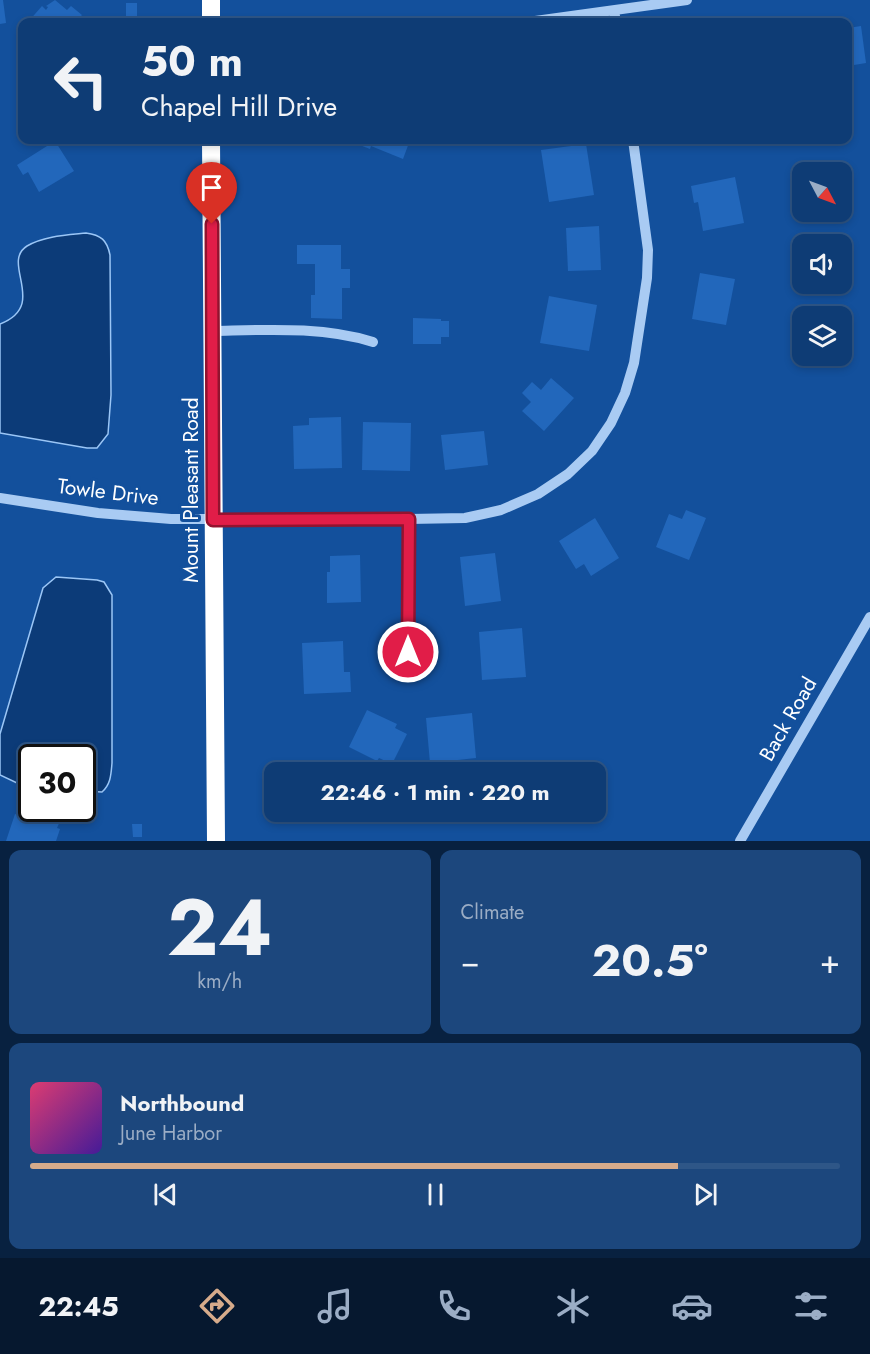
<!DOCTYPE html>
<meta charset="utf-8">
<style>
:root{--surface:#0e3c75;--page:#1c477d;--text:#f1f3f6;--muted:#9badc5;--line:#2e5687;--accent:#d6ab8b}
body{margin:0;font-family:Jost,sans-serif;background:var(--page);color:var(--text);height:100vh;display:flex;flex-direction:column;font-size:22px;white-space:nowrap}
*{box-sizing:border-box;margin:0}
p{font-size:20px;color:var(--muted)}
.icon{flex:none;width:33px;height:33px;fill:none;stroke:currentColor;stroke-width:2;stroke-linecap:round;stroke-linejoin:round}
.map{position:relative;height:841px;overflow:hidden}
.panel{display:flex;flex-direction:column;gap:9px;padding:9px;background:#082140;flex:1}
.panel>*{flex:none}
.guide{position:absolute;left:18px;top:18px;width:834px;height:126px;border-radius:12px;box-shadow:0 3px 9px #0003,0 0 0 2px var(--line);background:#0e3c75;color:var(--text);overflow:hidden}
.needle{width:39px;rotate:131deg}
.controls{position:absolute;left:792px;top:162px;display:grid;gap:12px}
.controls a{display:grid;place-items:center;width:60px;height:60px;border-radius:12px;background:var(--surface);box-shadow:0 3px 9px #0003,0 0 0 2px var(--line);font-size:30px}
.speed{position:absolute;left:18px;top:744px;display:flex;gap:12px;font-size:30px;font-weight:700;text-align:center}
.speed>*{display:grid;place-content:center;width:78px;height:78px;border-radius:50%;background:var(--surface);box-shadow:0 3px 9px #0003,0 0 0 2px var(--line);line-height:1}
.speed .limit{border:3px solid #111;border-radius:9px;background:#fff;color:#111}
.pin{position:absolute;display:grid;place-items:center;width:51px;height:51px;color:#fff;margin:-62px -26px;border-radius:50% 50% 50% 0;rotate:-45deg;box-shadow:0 0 6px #0007}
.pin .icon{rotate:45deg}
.me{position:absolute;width:66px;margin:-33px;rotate:0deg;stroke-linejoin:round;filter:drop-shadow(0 0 4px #0008)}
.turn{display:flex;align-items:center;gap:21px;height:126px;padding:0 24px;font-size:27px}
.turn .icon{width:78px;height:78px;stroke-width:2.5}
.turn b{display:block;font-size:42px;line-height:51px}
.big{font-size:45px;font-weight:700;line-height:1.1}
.panel .widget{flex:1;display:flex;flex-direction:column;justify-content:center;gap:9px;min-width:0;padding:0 21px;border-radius:12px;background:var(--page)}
.panel .dial{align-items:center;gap:0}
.dial b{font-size:78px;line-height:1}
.song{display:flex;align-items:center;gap:18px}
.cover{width:72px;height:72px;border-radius:9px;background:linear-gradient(135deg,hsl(340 70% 55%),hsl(260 70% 35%))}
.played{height:6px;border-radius:3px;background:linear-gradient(90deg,var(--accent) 80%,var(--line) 80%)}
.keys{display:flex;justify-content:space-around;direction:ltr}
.heat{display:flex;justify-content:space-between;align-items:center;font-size:33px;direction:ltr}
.panel .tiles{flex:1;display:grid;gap:9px;grid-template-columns:1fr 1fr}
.widget:last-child{grid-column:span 2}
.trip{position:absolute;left:264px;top:762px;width:342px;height:60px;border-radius:12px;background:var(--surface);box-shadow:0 3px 9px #0003,0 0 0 2px var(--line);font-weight:700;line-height:60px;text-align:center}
.dock{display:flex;height:96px;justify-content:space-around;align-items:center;background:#06182f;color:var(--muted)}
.dock .icon{width:42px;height:42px}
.dock .on{color:var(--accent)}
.dock b{font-size:27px;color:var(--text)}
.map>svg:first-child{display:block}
</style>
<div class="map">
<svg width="870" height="841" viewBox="0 0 870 841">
<rect width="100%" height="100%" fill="#13509c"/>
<g fill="#0c3b78" stroke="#9bc6f6" stroke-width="1.5">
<path d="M86,233C101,235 107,240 110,255L111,395L108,434L97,448H87L0,433V324C49,305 0,263 27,246C44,236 67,235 86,233Z"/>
<path d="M56,577L97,580L104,582L112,595V763C111,774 111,784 102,792L83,791L82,758H32L31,785L17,783L0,775V734L43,588Z"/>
</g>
<g fill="#2267bb">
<polygon points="0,0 3,0 6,23 0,24"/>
<polygon points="55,0 67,10 71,6 82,15 79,18 84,22 28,22 42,6 46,10 48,7 46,6"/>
<rect x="126" y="3" width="11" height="17"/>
<polygon points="861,26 866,63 848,66 848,28"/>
<polygon points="354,140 410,140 403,159 371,146 370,149 352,142"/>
<polygon points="55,141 74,171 39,192 28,172 23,175 17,165"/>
<polygon points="586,144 594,195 549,202 541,150"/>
<polygon points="735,177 744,223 703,231 698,202 694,203 691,186"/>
<polygon points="599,226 601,270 568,271 566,228"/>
<polygon points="297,245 341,245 341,269 350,269 350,288 342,288 342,319 311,318 311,295 315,295 315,264 297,264"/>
<polygon points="700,273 735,279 726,325 692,319"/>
<polygon points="549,296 597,305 589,351 540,343"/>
<polygon points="413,318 441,319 441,321 449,321 449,337 441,337 441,344 413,344"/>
<polygon points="551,378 574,398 544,431 522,411 531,402 522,393 532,382 541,390"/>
<polygon points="341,417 342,468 294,469 293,426 309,425 309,418"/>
<polygon points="363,422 411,423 410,471 362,470"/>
<polygon points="484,431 488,465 445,470 441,435"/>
<polygon points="686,510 706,518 689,560 656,547 669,514 682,519"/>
<polygon points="595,518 619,558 591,576 584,564 576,569 559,541"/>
<polygon points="495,553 501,601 465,606 460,557"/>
<polygon points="360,555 361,602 327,603 327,572 330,572 330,556"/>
<polygon points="522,628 526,677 482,680 479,632"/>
<polygon points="343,641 344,672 350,672 351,692 304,694 302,643"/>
<polygon points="367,710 397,724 395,728 407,734 392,764 379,758 377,761 349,747"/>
<polygon points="472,713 476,758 430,763 426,718"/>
<polygon points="15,814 31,819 32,815 43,819 44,816 60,821 57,828 60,829 56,841 6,841"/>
<polygon points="132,824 142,824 142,837 133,837"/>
</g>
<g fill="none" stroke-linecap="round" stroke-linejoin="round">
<g stroke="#a9cbf3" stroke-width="10">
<polyline points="614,11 616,22"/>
<polyline points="528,22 687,0"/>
<path d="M212,331C265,330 322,326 373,342"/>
<polyline points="0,498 98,513 171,519 409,519 465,518 501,510 538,494 568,474 592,451 611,423 625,393 634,363 647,278 648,250 633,140"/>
<polyline points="408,652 409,519"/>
<polyline points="740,841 870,617"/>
</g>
<g stroke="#fff" stroke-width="18">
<polyline points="211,22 211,0"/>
<polyline points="211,140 216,841"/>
</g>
</g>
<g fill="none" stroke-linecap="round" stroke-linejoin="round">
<g stroke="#92132f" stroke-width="15">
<polyline id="route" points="212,224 213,520 409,519 408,652"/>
</g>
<use href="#route" stroke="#e11d48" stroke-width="10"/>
</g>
<g text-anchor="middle" stroke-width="6" stroke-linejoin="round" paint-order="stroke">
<g font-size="21" fill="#fff" stroke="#13509c">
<text transform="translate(191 490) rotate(-90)" y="7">Mount Pleasant Road</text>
<text transform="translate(108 492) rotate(7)" y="7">Towle Drive</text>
<text transform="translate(788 719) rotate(-60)" y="7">Back Road</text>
</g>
</g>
</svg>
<div class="controls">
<a><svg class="needle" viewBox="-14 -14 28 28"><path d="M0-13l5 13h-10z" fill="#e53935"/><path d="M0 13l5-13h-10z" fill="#9badc5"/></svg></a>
<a><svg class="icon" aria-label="sound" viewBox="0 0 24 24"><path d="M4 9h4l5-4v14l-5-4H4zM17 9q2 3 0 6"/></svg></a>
<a><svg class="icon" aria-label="layers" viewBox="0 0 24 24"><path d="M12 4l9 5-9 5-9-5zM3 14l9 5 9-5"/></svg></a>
</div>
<div class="speed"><div class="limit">30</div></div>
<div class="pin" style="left:212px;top:224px;background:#d93025"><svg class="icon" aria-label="arrive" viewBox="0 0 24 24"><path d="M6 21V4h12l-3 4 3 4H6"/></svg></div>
<svg class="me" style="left:408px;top:652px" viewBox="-20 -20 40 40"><circle r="17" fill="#e11d48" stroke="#fff" stroke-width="3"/><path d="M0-11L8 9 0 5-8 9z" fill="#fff"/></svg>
<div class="trip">22:46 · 1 min · 220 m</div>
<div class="guide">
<div class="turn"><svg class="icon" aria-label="left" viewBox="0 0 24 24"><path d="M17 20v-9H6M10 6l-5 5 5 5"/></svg><div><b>50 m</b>Chapel Hill Drive</div></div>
</div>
</div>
<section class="panel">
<div class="tiles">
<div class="widget dial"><b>24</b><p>km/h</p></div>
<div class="widget"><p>Climate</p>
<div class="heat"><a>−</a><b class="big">20.5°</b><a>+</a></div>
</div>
<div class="widget">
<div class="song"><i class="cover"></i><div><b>Northbound</b><p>June Harbor</p></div></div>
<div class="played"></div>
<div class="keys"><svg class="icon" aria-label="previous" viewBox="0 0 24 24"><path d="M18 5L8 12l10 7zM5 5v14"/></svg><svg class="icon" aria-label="pause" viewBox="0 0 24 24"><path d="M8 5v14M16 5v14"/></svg><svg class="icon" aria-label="next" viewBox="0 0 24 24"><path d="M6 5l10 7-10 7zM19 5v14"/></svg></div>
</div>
</div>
</section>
<nav class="dock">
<b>22:45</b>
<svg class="icon on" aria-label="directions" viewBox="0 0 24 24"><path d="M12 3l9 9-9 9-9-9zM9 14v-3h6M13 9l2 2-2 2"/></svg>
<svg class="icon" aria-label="music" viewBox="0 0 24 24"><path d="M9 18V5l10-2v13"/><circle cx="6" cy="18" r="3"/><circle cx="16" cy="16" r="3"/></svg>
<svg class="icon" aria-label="phone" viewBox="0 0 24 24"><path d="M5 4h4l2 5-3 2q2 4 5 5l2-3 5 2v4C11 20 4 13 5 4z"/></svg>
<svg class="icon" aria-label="climate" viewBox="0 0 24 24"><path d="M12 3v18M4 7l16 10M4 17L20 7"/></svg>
<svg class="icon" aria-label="car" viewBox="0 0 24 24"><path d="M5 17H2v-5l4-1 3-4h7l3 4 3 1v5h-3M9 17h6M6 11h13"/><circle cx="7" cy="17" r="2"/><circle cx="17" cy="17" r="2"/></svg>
<svg class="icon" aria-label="filters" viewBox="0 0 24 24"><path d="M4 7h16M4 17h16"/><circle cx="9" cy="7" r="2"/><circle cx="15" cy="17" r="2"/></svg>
</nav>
